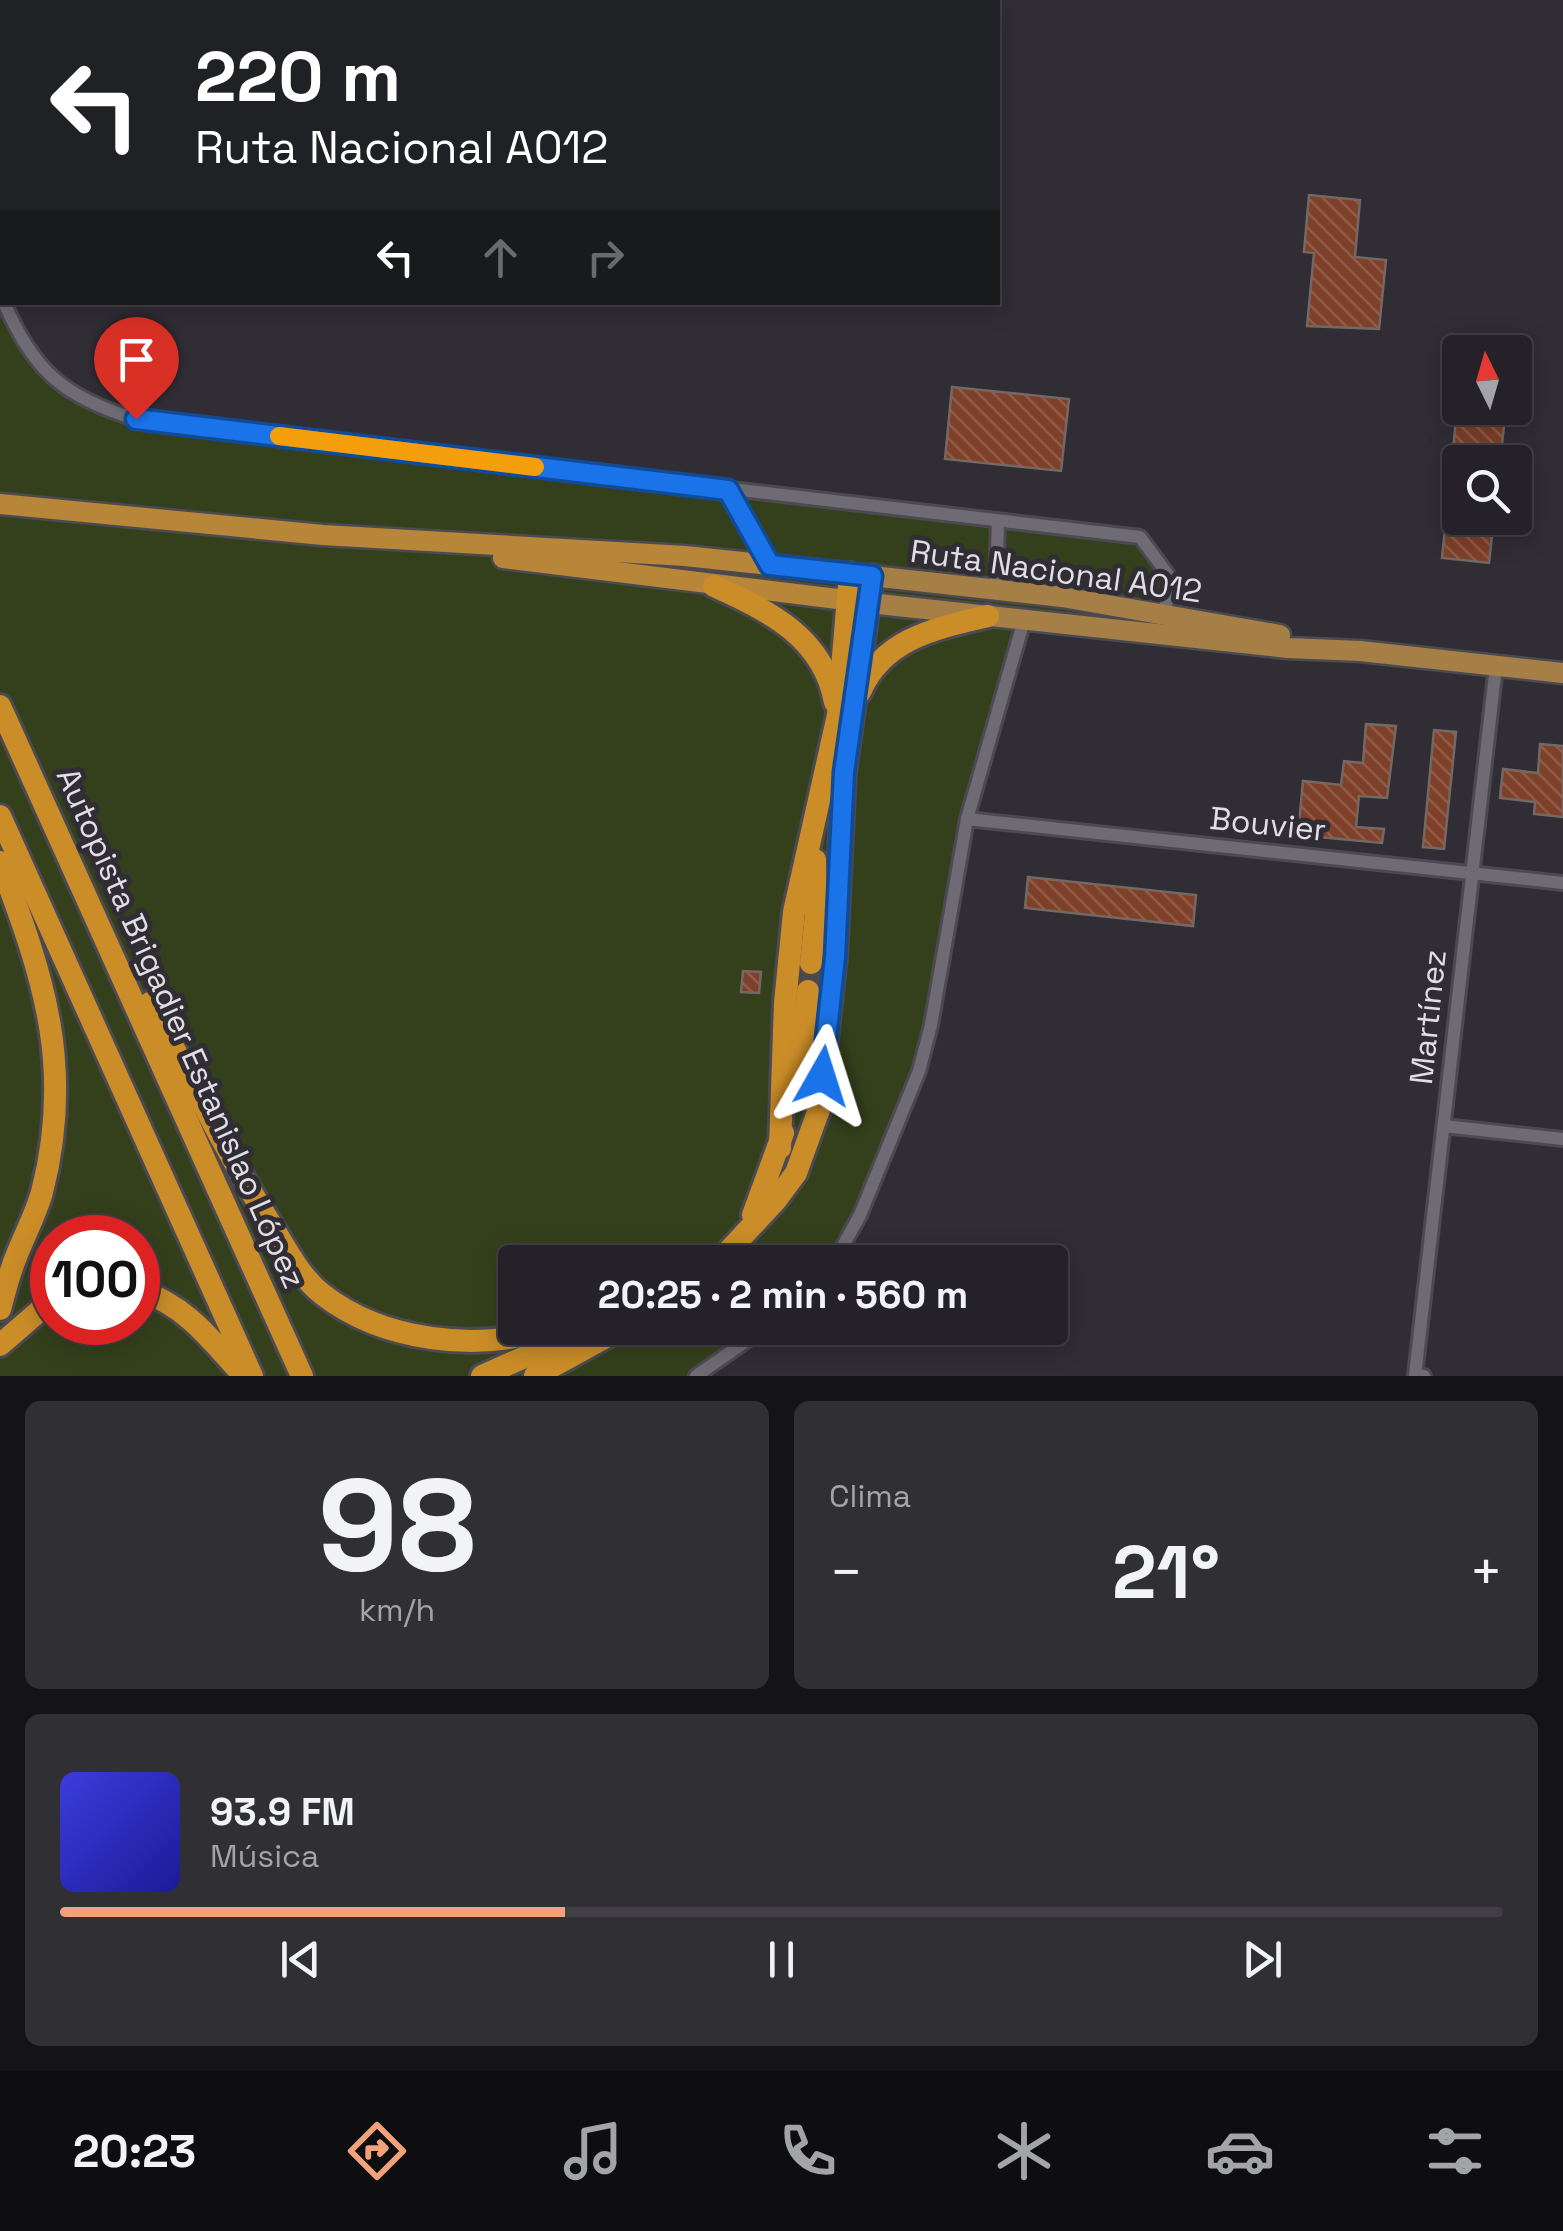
<!DOCTYPE html>
<html lang="es">
<meta charset="utf-8">
<style>
:root{--surface:#242228;--page:#302f34;--text:#f1f3f6;--muted:#a3a4a8;--line:#413f45;--accent:#f1a27b}
body{margin:0;font-family:"Space Grotesk",sans-serif;background:var(--page);color:var(--text);height:100vh;display:flex;flex-direction:column;font-size:38px;white-space:nowrap}
*{box-sizing:border-box;margin:0}
p{font-size:32px;color:var(--muted)}
.icon{flex:none;width:55px;height:55px;fill:none;stroke:currentColor;stroke-width:2;stroke-linecap:round;stroke-linejoin:round}
.map{position:relative;height:1376px;overflow:hidden}
.details{display:flex;flex-direction:column;gap:25px;padding:25px;background:#141316;flex:1}
.details>*{flex:none}
.hud{position:absolute;left:0px;top:0px;width:1000px;height:305px;box-shadow:0 5px 25px #0003,0 0 0 2px var(--line);background:#202124;color:#fff;overflow:hidden}
.needle{width:65px;rotate:355deg}
.buttons{position:absolute;left:1442px;top:335px;display:grid;gap:20px}
.buttons a{display:grid;place-items:center;width:90px;height:90px;border-radius:10px;background:var(--surface);box-shadow:0 5px 25px #0003,0 0 0 2px var(--line);font-size:50px}
.speed{position:absolute;left:30px;top:1215px;display:flex;gap:20px;font-size:50px;font-weight:700;text-align:center}
.speed>*{display:grid;place-content:center;width:130px;height:130px;border-radius:50%;background:var(--surface);box-shadow:0 5px 25px #0003,0 0 0 2px var(--line);line-height:1}
.speed .limit{border:15px solid #d22;background:#fff;color:#111}
.pin{position:absolute;display:grid;place-items:center;width:85px;height:85px;color:#fff;margin:-102px -42px;border-radius:50% 50% 50% 0;rotate:-45deg;box-shadow:0 0 10px #0007}
.pin .icon{rotate:45deg}
.me{position:absolute;width:110px;margin:-55px;rotate:6deg;stroke-linejoin:round;filter:drop-shadow(0 0 8px #0008)}
.turn{display:flex;align-items:center;gap:35px;height:210px;padding:0 30px;font-size:45px}
.turn .icon{width:130px;height:130px;stroke-width:2.5}
.turn b{display:block;font-size:70px;line-height:85px}
.lanes{display:flex;align-items:center;height:95px;padding:0 30px;background:#0003;justify-content:center;gap:50px;direction:ltr}
.lanes .off{opacity:.35}
.big{font-size:75px;font-weight:800;line-height:1.1}
.details .tile{flex:1;display:flex;flex-direction:column;justify-content:center;gap:15px;min-width:0;padding:0 35px;border-radius:15px;background:var(--page)}
.details .dial{align-items:center;gap:0}
.dial b{font-size:130px;line-height:1}
.song{display:flex;align-items:center;gap:30px}
.cover{width:120px;height:120px;border-radius:15px;background:linear-gradient(135deg,hsl(240 70% 55%),hsl(240 70% 35%))}
.played{height:10px;border-radius:5px;background:linear-gradient(90deg,var(--accent) 35%,var(--line) 35%)}
.keys{display:flex;justify-content:space-around;direction:ltr}
.heat{display:flex;justify-content:space-between;align-items:center;font-size:55px;direction:ltr}
.details .tiles{flex:1;display:grid;gap:25px;grid-template-columns:1fr 1fr}
.tile:last-child{grid-column:span 2}
.trip{position:absolute;left:498px;top:1245px;width:570px;height:100px;border-radius:10px;background:var(--surface);box-shadow:0 5px 25px #0003,0 0 0 2px var(--line);font-weight:800;line-height:100px;text-align:center}
.tab-bar{display:flex;height:160px;justify-content:space-around;align-items:center;background:#0e0e10;color:var(--muted)}
.tab-bar .icon{width:70px;height:70px}
.tab-bar .active{color:var(--accent)}
.tab-bar b{font-size:45px;color:var(--text)}
.map>svg:first-child{display:block}
</style>
<div class="map">
<svg width="1563" height="1376" viewBox="0 0 1563 1376">
<defs>
<pattern id="building-back-hatch" width="6" height="6" patternUnits="userSpaceOnUse" patternTransform="scale(2.5)"><rect width="6" height="6" fill="#7e4029"/><path d="M-1 5l2 2M0 0l6 6M5-1l2 2" fill="none" stroke="#905b48"/></pattern>
</defs>
<rect width="100%" height="100%" fill="#302d35"/>
<path fill="#34401c" fill-rule="evenodd" d="M0,292L54,380L136,419L1140,537L1174,583L1159,635L1024,620L967,819L931,1025L834,1262H515V1328H765L696,1376H0ZM52,1238H138V1322H52Z"/>
<g fill="url(#building-back-hatch)" stroke="#746864" stroke-width="2.5">
<polygon points="1309,195 1360,200 1355,257 1386,260 1379,329 1307,326 1314,253 1304,252"/>
<polygon points="952,387 1069,399 1061,471 945,459"/>
<polygon points="1457,408 1506,408 1500,462 1452,462"/>
<polygon points="1452,463 1460,464 1460,518 1494,518 1489,563 1442,558"/>
<polygon points="1366,724 1396,726 1387,798 1359,796 1356,827 1384,829 1382,843 1298,835 1303,781 1341,785 1344,761 1363,763"/>
<polygon points="1434,730 1456,732 1444,849 1423,847"/>
<polygon points="1540,744 1563,746 1563,817 1534,814 1535,802 1500,798 1503,769 1538,773"/>
<polygon points="1028,877 1196,895 1193,926 1025,908"/>
<polygon points="743,971 761,972 759,993 741,992"/>
</g>
<g fill="none" stroke-linecap="round" stroke-linejoin="round">
<g stroke="#4b484f" stroke-width="22" stroke-dasharray="22 11" stroke-linecap="butt">
<polyline points="799,990 802,963"/>
<polyline points="819,991 822,964"/>
</g>
<g stroke="#4c4a51" stroke-width="18">
<g id="minor">
<path d="M4,302C33,371 65,398 136,419L1140,537L1174,583L1162,614"/>
<polyline points="727,490 770,565"/>
<polyline points="996,589 998,521"/>
<polyline points="967,819 1563,883"/>
<polyline points="1444,1126 1563,1139"/>
<polyline points="834,1262 860,1215 919,1071 931,1025 967,819 1024,620"/>
<polyline points="696,1376 765,1328"/>
<polyline points="1424,1376 1415,1375 1496,666"/>
</g>
</g>
<g stroke="#4c4a51" stroke-width="25">
<g id="primary">
<polyline points="872,576 1062,597 1280,635"/>
<polyline points="869,603 1288,648 1360,651 1563,673"/>
</g>
</g>
<g stroke="#4c4a51" stroke-width="25">
<g id="trunk">
<polyline points="0,504 323,535 685,556 865,575"/>
<polyline points="503,558 862,602"/>
</g>
</g>
<g stroke="#4c4a51" stroke-width="28">
<g id="motorway">
<path d="M714,586C769,611 823,637 835,702"/>
<path d="M860,692C883,638 937,628 988,616"/>
<polyline points="0,706 302,1376"/>
<polyline points="0,816 252,1376"/>
<path d="M0,862C44,977 74,1068 42,1192C36,1214 24,1236 16,1257C9,1274 5,1291 0,1309"/>
<polyline points="811,963 816,914 815,860"/>
<path d="M150,1003C190,1078 227,1154 272,1226C286,1248 300,1277 322,1294C382,1341 478,1353 548,1328"/>
<polyline points="792,1087 804,1031 808,991"/>
<polyline points="818,1112 835,957 844,772 872,576"/>
<polyline points="780,1148 785,1003 794,912 838,715 850,574"/>
<polyline points="753,1215 783,1133"/>
<polyline points="713,1262 724,1256 776,1200 796,1173 822,1101"/>
<path d="M138,1289C189,1308 209,1338 244,1376"/>
<polyline points="0,1345 52,1300"/>
<polyline points="482,1376 590,1328"/>
<polyline points="535,1376 622,1328"/>
</g>
</g>
<use href="#minor" stroke="#6f6b75" stroke-width="12"/>
<use href="#primary" stroke="#a67f47" stroke-width="20"/>
<use href="#trunk" stroke="#b88638" stroke-width="20"/>
<use href="#motorway" stroke="#cb8d28" stroke-width="22"/>
</g>
<g fill="none" stroke-linecap="round" stroke-linejoin="round">
<g stroke="#114b97" stroke-width="25">
<polyline id="route" points="136,419 728,490 770,565 872,576 844,772 835,957 822,1076"/>
</g>
<use href="#route" stroke="#1a73e8" stroke-width="18"/>
<polyline stroke="#f59e0b" stroke-width="18" points="279,436 535,467"/>
</g>
<g text-anchor="middle" stroke-width="10" stroke-linejoin="round" paint-order="stroke">
<g font-size="32" fill="#e1dfe5" stroke="#302d35">
<text transform="translate(1056 571) rotate(8)" y="11">Ruta Nacional A012</text>
<text transform="translate(1268 824) rotate(6)" y="11">Bouvier</text>
<text transform="translate(1428 1017) rotate(-84)" y="11">Martínez</text>
<text transform="translate(181 1028) rotate(66)" y="11">Autopista Brigadier Estanislao López</text>
</g>
</g>
</svg>
<div class="buttons">
<a><svg class="needle" viewBox="-14 -14 28 28"><path d="M0-13l5 13h-10z" fill="#e53935"/><path d="M0 13l5-13h-10z" fill="#a3a4a8"/></svg></a>
<a><svg class="icon" aria-label="search" viewBox="0 0 24 24"><circle cx="10" cy="10" r="6"/><path d="M15 15l6 6"/></svg></a>
</div>
<div class="speed"><div class="limit">100</div></div>
<div class="pin" style="left:136px;top:419px;background:#d93025"><svg class="icon" aria-label="arrive" viewBox="0 0 24 24"><path d="M6 21V4h12l-3 4 3 4H6"/></svg></div>
<svg class="me" style="left:822px;top:1076px" viewBox="-20 -20 40 40"><path d="M0-17L14 15 0 8-14 15z" fill="#1a73e8" stroke="#fff" stroke-width="4"/></svg>
<div class="trip">20:25 · 2 min · 560 m</div>
<div class="hud">
<div class="turn"><svg class="icon" aria-label="left" viewBox="0 0 24 24"><path d="M17 20v-9H6M10 6l-5 5 5 5"/></svg><div><b>220 m</b>Ruta Nacional A012</div></div>
<div class="lanes"><svg class="icon" aria-label="left" viewBox="0 0 24 24"><path d="M17 20v-9H6M10 6l-5 5 5 5"/></svg><svg class="icon off" aria-label="ahead" viewBox="0 0 24 24"><path d="M12 20V5M6 11l6-6 6 6"/></svg><svg class="icon off" aria-label="right" viewBox="0 0 24 24"><path d="M7 20v-9h11M14 6l5 5-5 5"/></svg></div>
</div>
</div>
<section class="details">
<div class="tiles">
<div class="tile dial"><b>98</b><p>km/h</p></div>
<div class="tile"><p>Clima</p>
<div class="heat"><a>−</a><b class="big">21°</b><a>+</a></div>
</div>
<div class="tile">
<div class="song"><i class="cover"></i><div><b>93.9 FM</b><p>Música</p></div></div>
<div class="played"></div>
<div class="keys"><svg class="icon" aria-label="previous" viewBox="0 0 24 24"><path d="M18 5L8 12l10 7zM5 5v14"/></svg><svg class="icon" aria-label="pause" viewBox="0 0 24 24"><path d="M8 5v14M16 5v14"/></svg><svg class="icon" aria-label="next" viewBox="0 0 24 24"><path d="M6 5l10 7-10 7zM19 5v14"/></svg></div>
</div>
</div>
</section>
<nav class="tab-bar">
<b>20:23</b>
<svg class="icon active" aria-label="directions" viewBox="0 0 24 24"><path d="M12 3l9 9-9 9-9-9zM9 14v-3h6M13 9l2 2-2 2"/></svg>
<svg class="icon" aria-label="music" viewBox="0 0 24 24"><path d="M9 18V5l10-2v13"/><circle cx="6" cy="18" r="3"/><circle cx="16" cy="16" r="3"/></svg>
<svg class="icon" aria-label="phone" viewBox="0 0 24 24"><path d="M5 4h4l2 5-3 2q2 4 5 5l2-3 5 2v4C11 20 4 13 5 4z"/></svg>
<svg class="icon" aria-label="climate" viewBox="0 0 24 24"><path d="M12 3v18M4 7l16 10M4 17L20 7"/></svg>
<svg class="icon" aria-label="car" viewBox="0 0 24 24"><path d="M5 17H2v-5l4-1 3-4h7l3 4 3 1v5h-3M9 17h6M6 11h13"/><circle cx="7" cy="17" r="2"/><circle cx="17" cy="17" r="2"/></svg>
<svg class="icon" aria-label="filters" viewBox="0 0 24 24"><path d="M4 7h16M4 17h16"/><circle cx="9" cy="7" r="2"/><circle cx="15" cy="17" r="2"/></svg>
</nav>
